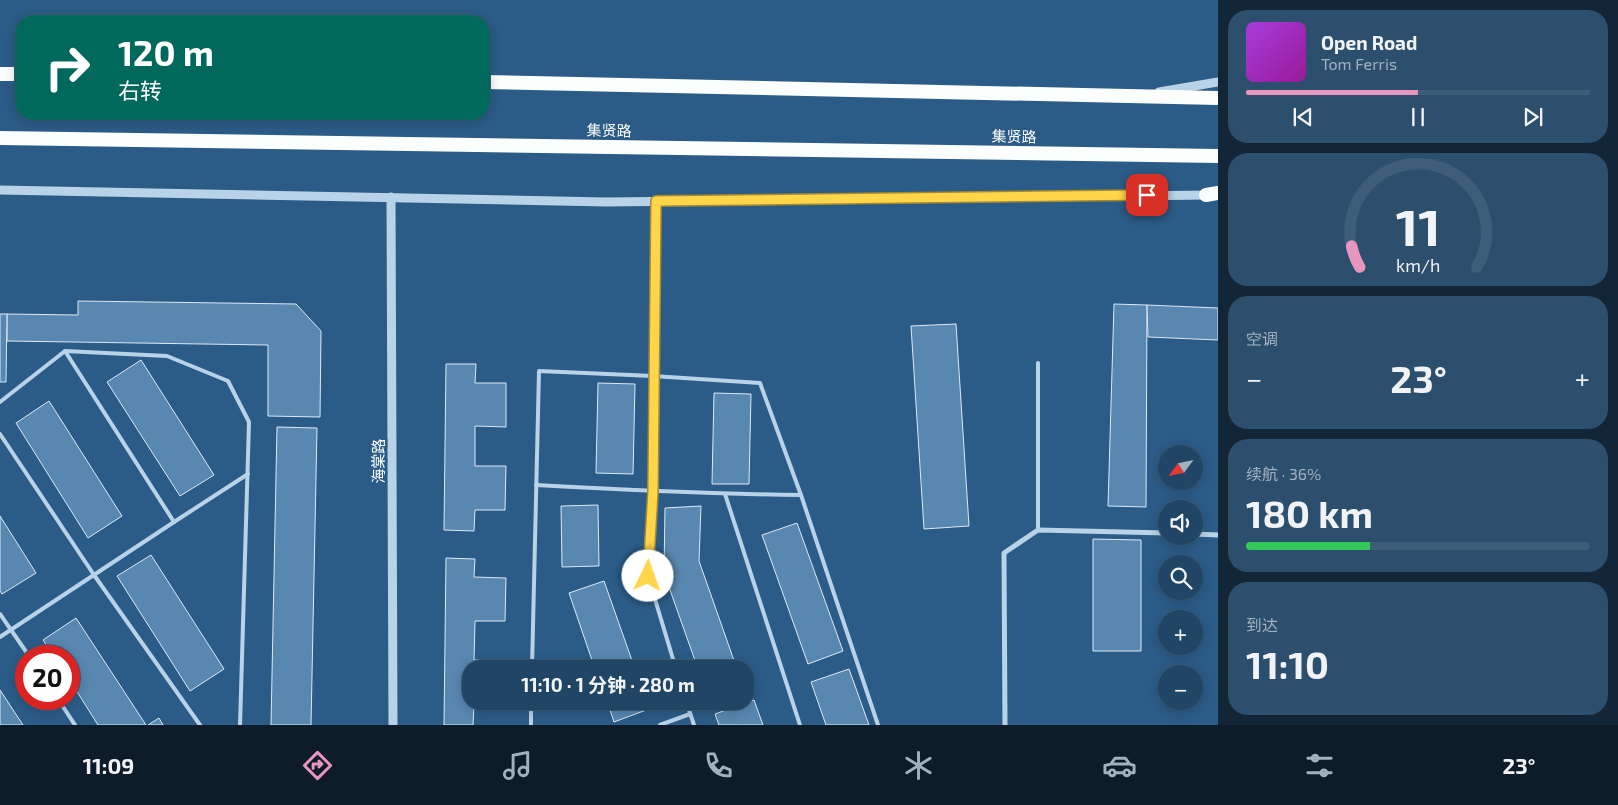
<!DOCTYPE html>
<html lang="zh">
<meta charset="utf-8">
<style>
:root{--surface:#204565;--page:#2d4f6e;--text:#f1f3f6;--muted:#a2b1bf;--line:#3d5d79;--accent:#e797bd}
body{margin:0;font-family:"Exo 2","Noto Sans SC",sans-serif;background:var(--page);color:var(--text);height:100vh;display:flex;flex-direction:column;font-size:19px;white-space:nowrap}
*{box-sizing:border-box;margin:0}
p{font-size:16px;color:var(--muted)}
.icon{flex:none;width:28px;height:28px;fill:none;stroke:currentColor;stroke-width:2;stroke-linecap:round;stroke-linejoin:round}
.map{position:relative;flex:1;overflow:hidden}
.details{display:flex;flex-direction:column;gap:10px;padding:10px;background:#122638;width:400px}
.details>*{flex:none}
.top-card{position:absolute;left:15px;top:15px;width:475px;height:105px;border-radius:20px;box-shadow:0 2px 12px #0003,0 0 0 1px var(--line);background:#00695c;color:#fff;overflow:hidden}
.needle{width:32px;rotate:237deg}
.buttons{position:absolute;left:1158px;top:445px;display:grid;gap:10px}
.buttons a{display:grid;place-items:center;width:45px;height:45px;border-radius:50%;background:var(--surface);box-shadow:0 2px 12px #0003,0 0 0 1px var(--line);font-size:25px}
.speed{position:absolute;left:15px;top:645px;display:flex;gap:10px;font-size:25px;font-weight:700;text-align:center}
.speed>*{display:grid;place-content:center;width:65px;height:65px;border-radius:50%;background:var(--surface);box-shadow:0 2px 12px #0003,0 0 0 1px var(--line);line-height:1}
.speed .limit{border:8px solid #d22;background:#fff;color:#111}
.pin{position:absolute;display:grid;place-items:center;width:42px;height:42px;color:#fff;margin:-21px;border-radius:10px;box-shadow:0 2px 8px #0006}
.me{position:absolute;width:55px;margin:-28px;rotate:3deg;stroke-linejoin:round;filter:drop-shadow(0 0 4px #0008)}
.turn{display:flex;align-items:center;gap:18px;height:105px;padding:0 20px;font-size:22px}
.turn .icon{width:65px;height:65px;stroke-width:2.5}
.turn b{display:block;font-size:35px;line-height:42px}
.big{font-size:38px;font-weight:700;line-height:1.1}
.details .widget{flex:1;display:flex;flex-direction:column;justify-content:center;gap:8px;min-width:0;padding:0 18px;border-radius:20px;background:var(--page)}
.details .dial{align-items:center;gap:0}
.dial svg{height:130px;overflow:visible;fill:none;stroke:var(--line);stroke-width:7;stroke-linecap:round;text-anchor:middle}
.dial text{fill:var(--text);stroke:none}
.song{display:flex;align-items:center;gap:15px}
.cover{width:60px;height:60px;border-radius:8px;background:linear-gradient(135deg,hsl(280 70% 55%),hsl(300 70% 35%))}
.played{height:5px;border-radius:2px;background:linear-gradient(90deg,var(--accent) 50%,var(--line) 50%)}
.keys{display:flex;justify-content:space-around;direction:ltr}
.heat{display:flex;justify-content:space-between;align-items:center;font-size:28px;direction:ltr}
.charge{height:8px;border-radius:4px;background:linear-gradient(90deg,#34c759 36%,var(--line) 0)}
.trip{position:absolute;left:462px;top:660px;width:292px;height:50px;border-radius:20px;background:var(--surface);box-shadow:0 2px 12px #0003,0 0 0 1px var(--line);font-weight:700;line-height:50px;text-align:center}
.tab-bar{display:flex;height:80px;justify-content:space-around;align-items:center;background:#0d1c28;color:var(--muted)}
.tab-bar .icon{width:35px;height:35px}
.tab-bar .active{color:var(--accent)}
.tab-bar b{font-size:22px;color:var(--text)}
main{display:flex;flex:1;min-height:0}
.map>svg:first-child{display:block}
</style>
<main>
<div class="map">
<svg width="1218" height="725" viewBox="0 0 1218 725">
<rect width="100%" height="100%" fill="#2b5c87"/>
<g fill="#5887b0" stroke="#dceaf6">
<polygon points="78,301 296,304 321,331 320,417 268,416 268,345 7,341 7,314 78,315"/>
<polygon points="1114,304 1147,305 1146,507 1108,506"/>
<polygon points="1147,305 1218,308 1218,340 1148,337"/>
<polygon points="0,314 7,314 6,382 0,382"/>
<polygon points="956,324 969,526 924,529 911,326"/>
<polygon points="141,360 214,475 180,496 107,382"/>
<polygon points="446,364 476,364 475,383 506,383 506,427 475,426 475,466 506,466 505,510 475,510 474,531 444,530"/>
<polygon points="598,383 635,384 633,474 596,473"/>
<polygon points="714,393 751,394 749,484 712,484"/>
<polygon points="49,401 122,516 88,538 16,423"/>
<polygon points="277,427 317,428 311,725 271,725"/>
<polygon points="598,505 599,566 562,567 561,506"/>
<polygon points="701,506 699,561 737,669 698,669 664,573 665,508"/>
<polygon points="0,516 36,573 2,594 0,591"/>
<polygon points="797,523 843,651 808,664 762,535"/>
<polygon points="1093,539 1141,540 1141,651 1093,651"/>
<polygon points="151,555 224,669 190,691 117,576"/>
<polygon points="446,558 475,559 474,577 506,578 505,621 475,621 474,660 505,661 505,669 471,669 471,701 505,701 505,705 474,704 473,725 444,725"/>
<polygon points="604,581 635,669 595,669 569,593"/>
<polygon points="76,618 146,725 98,725 69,679 69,656 54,656 43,640"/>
<polygon points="849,669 869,725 826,725 811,682"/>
<polygon points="0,690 23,725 0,725"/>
<polygon points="754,700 763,725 719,725 715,714"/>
<polygon points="607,701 647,701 649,709 614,722"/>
<polygon points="159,718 163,725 148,725"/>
</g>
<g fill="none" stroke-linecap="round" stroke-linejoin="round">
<g stroke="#b8d2e8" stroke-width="4">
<polyline points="65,351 174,522 248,474"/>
<polyline points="0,402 65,351 167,356 228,381 249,422 240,725"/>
<polyline points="0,434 94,575 200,725"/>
<path d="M536,485C625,490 713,494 801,495L760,383L653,376V491L648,576L676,669"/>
<polyline points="725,494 800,725"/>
<polyline points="801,495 878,725"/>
<polyline points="1038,530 1038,363"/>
<polyline points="0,614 29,656"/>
<polyline points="0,637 174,522"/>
<polyline points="532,669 539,371 653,376 656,203"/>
<polyline points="58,699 75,725"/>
<polyline points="686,701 694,725"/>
<polyline points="531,725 531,701"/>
<polyline points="660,725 690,714"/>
</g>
<g stroke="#b8d2e8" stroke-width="5">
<polyline points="1194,534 1218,535"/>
<polyline points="1005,725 1004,553 1038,530 1166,533"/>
</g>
<g stroke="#b8d2e8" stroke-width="9">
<polyline points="1159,92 1218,82"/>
<polyline points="0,190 606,202 1210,195"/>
<polyline points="391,197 393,725"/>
</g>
<g stroke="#fcfefe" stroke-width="14">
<polyline points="0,74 21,74"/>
<polyline points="484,82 1218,98"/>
<polyline points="0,138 1218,156"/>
<polyline points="1206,195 1218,193"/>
</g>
</g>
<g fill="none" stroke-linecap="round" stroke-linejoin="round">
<g stroke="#a68a30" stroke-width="12">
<polyline id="route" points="648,576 653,491 656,201 1147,195"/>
</g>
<use href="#route" stroke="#ffd54a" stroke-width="9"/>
</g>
<g text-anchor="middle" stroke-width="5" stroke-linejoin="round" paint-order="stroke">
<g font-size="15" fill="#fff" stroke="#2b5c87">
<text transform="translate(609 131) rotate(1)" y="5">集贤路</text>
<text transform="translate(1014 137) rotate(1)" y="5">集贤路</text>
<text transform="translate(379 461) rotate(-90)" y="5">海棠路</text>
</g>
</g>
</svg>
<div class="buttons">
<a><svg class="needle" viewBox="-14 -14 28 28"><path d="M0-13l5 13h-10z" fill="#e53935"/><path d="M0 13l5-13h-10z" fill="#a2b1bf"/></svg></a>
<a><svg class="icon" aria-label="sound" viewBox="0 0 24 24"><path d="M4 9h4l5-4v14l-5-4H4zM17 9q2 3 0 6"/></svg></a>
<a><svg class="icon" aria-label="search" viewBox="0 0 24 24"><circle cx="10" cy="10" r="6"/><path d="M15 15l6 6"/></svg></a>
<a>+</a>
<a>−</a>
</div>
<div class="speed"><div class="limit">20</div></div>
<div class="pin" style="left:1147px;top:195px;background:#d93025"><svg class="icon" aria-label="arrive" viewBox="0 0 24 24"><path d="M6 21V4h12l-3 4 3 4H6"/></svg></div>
<svg class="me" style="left:648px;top:576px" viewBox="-20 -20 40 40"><circle r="19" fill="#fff"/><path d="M0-13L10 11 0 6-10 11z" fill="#ffd54a"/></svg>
<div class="trip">11:10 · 1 分钟 · 280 m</div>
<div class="top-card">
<div class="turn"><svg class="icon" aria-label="right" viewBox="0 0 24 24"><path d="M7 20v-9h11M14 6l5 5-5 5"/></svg><div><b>120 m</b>右转</div></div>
</div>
</div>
<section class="details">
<div class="widget">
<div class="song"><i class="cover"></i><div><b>Open Road</b><p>Tom Ferris</p></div></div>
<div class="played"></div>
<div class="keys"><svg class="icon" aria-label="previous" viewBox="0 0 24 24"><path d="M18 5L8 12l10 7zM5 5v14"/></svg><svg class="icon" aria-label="pause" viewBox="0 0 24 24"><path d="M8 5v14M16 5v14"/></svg><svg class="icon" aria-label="next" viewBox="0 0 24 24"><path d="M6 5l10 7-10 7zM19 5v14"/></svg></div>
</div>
<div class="widget dial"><svg viewBox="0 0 100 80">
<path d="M14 69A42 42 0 1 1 86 69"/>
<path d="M14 69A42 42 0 0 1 9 56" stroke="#e797bd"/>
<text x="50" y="56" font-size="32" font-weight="700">11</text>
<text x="50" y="72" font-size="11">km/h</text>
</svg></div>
<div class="widget"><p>空调</p>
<div class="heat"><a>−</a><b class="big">23°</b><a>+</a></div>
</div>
<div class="widget"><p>续航 · 36%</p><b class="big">180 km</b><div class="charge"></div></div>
<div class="widget"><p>到达</p><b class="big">11:10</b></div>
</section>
</main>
<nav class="tab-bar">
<b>11:09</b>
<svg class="icon active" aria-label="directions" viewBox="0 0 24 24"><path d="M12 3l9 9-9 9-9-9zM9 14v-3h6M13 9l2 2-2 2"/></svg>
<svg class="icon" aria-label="music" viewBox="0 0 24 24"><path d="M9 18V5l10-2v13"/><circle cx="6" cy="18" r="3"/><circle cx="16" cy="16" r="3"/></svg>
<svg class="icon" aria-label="phone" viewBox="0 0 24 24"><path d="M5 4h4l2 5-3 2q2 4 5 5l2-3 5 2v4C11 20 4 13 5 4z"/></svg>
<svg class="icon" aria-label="climate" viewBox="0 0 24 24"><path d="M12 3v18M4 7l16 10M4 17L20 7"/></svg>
<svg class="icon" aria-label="car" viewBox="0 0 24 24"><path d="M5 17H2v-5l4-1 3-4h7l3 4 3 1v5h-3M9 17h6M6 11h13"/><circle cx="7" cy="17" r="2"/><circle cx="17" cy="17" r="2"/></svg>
<svg class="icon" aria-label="filters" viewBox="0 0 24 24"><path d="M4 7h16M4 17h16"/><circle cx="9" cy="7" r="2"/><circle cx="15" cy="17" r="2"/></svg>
<b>23°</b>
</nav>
